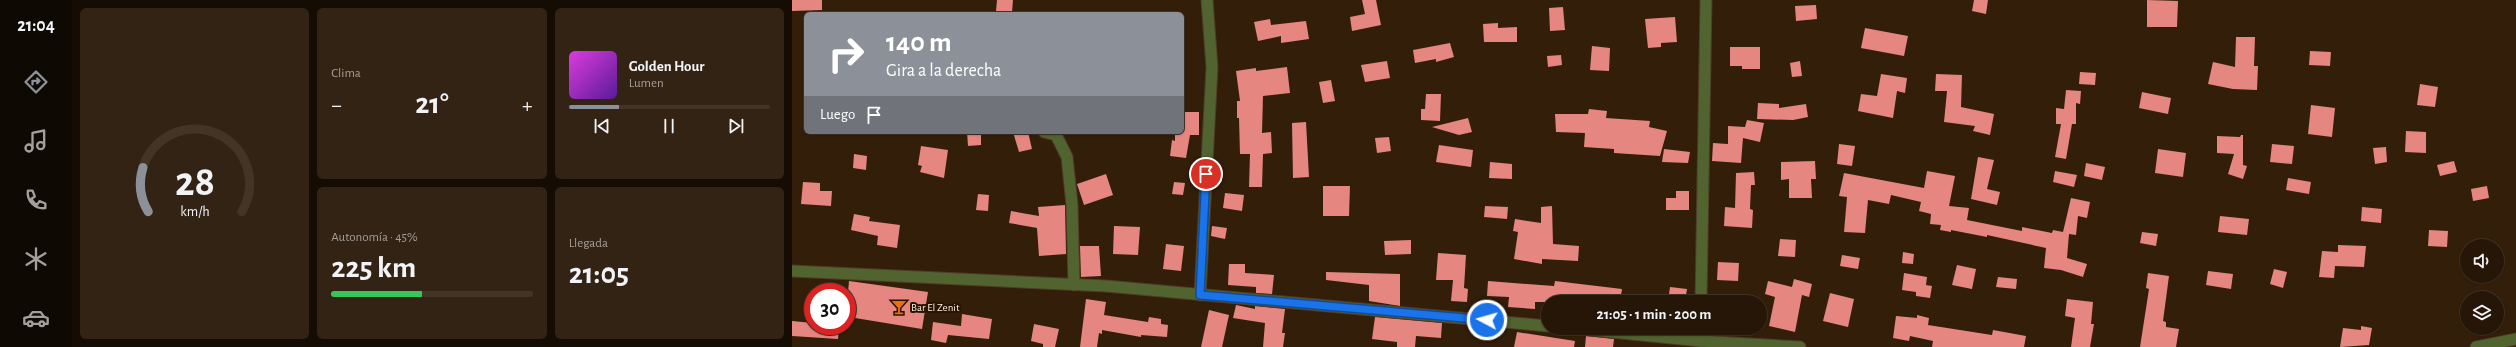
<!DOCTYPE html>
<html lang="es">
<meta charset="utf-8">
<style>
:root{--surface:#261607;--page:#322315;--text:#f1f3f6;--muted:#a49f9b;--line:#423528;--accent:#8c9099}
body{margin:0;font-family:"Alegreya Sans",sans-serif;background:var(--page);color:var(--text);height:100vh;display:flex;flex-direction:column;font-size:15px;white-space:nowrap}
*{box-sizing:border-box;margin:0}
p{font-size:13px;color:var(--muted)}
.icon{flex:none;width:22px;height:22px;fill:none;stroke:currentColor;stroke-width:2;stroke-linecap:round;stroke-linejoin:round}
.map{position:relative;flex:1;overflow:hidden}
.drawer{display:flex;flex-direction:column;gap:8px;padding:8px;background:#150c04;width:720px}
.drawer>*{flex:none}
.hud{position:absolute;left:12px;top:12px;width:380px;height:122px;border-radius:6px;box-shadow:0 1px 3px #0004,0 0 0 1px var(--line);background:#8c9099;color:#fff;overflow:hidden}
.controls{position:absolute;left:1668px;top:239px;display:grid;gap:8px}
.controls a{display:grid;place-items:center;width:44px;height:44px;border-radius:50%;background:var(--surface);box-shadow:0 1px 3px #0004,0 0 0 1px var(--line);font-size:20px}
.speed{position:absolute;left:12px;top:283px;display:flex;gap:8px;font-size:20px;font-weight:700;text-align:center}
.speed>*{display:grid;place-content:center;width:52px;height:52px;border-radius:50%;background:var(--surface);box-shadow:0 1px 3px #0004,0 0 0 1px var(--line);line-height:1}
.speed .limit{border:6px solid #d22;background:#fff;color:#111}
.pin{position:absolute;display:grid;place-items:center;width:34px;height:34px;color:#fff;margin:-17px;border:2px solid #fff;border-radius:50%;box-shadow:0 1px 4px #0007}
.me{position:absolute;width:44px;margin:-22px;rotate:276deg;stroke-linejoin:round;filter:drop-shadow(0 0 3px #0008)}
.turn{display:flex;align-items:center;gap:14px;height:84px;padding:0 16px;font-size:18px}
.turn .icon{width:52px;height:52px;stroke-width:2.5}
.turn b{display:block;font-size:28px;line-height:34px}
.then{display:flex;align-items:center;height:38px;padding:0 16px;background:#0003;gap:8px;font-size:15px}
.big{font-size:30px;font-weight:600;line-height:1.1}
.drawer .widget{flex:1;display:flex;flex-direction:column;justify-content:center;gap:6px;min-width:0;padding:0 14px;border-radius:6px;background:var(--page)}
.drawer .dial{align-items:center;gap:0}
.dial svg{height:104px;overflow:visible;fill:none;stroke:var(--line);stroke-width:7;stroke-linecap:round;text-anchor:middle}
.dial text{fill:var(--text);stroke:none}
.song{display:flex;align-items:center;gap:12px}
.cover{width:48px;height:48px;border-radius:6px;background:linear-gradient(135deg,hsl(300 70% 55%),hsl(270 70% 35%))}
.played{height:4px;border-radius:2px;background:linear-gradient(90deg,var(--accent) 25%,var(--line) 25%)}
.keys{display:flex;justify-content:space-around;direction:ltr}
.heat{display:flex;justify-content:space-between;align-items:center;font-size:22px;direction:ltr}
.charge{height:6px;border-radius:3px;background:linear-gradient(90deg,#34c759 45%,var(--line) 0)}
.drawer .tiles{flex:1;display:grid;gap:8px;grid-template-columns:repeat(3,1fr)}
.widget:first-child{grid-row:span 2}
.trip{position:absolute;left:749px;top:295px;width:226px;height:40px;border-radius:20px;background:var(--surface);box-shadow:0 1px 3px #0004,0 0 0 1px var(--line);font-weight:600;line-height:40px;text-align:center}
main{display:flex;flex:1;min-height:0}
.tabs{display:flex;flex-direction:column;width:72px;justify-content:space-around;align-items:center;background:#0f0903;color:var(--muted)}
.tabs .icon{width:28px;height:28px}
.tabs .active{color:var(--accent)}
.tabs b{font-size:18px;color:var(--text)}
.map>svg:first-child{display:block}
</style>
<main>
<nav class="tabs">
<b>21:04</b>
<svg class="icon active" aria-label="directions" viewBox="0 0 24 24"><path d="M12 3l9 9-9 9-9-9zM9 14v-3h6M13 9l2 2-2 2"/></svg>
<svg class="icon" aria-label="music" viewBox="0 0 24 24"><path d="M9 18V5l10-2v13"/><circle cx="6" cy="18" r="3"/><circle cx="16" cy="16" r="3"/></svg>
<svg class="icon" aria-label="phone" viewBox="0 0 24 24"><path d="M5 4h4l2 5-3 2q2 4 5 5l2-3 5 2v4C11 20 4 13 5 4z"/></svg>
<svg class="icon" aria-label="climate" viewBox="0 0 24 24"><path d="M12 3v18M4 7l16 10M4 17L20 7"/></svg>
<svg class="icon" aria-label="car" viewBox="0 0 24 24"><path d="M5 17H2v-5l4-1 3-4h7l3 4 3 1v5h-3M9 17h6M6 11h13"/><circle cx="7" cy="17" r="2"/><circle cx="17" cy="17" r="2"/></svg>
</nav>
<section class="drawer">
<div class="tiles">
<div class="widget dial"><svg viewBox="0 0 100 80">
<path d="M14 69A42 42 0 1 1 86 69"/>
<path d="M14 69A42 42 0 0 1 10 35" stroke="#8c9099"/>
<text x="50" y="56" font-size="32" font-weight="700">28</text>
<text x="50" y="72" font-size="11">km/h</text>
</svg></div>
<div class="widget"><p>Clima</p>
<div class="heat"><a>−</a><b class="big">21°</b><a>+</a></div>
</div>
<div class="widget">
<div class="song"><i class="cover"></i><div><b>Golden Hour</b><p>Lumen</p></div></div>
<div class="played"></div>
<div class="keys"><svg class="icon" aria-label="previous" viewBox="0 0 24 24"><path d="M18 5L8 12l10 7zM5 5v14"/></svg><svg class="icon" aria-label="pause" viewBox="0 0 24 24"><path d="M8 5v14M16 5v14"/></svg><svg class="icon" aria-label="next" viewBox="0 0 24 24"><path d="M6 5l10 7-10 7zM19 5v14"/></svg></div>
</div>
<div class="widget"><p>Autonomía · 45%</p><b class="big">225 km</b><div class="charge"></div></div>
<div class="widget"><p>Llegada</p><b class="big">21:05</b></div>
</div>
</section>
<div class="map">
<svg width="1724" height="347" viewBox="0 0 1724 347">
<rect width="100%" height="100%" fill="#331e09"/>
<g fill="#e58680">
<polygon points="0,0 30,0 30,10 0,11"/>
<polygon points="205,0 221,0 220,12 204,11"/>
<polygon points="570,0 584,0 589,25 560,31 558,17 573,14"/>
<polygon points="1182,0 1196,0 1194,14 1180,11"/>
<polygon points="1355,0 1386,1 1385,27 1355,27"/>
<polygon points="1024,5 1025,19 1004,21 1003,6"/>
<polygon points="771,7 773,30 758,31 757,8"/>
<polygon points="883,17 885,42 869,43 869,47 856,48 853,19"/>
<polygon points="478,19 479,25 514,21 517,39 489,43 489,36 466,41 462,22"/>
<polygon points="706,23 706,28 725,27 725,42 692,42 691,24"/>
<polygon points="1073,28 1116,36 1112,56 1069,48"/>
<polygon points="1444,37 1463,37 1462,66 1466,66 1465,90 1441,89 1416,84 1421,62 1443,67"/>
<polygon points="658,43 662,57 644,62 644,59 623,63 621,50"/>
<polygon points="800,46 818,48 817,71 798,70"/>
<polygon points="938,47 968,47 968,69 950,69 950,66 938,66"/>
<polygon points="1518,51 1539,52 1538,66 1517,65"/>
<polygon points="769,55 770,65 756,67 755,56"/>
<polygon points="595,61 598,78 573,82 569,65"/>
<polygon points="1008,61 1010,76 1000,77 998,63"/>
<polygon points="495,67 498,93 471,96 470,133 479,132 480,153 471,154 470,187 457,187 458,154 448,154 447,118 445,118 445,101 448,101 444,71 464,68 464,71"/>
<polygon points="1288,72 1304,73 1303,85 1287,84"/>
<polygon points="1089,74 1115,78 1113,93 1105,91 1101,118 1066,111 1069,94 1085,96"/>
<polygon points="1144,74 1170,75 1169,107 1202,114 1198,135 1181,131 1183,126 1152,122 1155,91 1143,91"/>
<polygon points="539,80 543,101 531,103 527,82"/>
<polygon points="1628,84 1646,87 1643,107 1625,105"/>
<polygon points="1274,90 1289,91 1288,104 1284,103 1284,124 1280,124 1274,159 1263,157 1269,124 1264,124 1264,108 1272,109"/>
<polygon points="1350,92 1379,98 1376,114 1347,108"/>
<polygon points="634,94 649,94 648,121 629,120 629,109 633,109"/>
<polygon points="966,103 987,104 987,108 1014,104 1016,117 1001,120 965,119"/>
<polygon points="1519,105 1543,108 1540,137 1516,134"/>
<polygon points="797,109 815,111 814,118 858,121 857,127 875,131 868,156 822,153 822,149 792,147 793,133 764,132 763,114 796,114"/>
<polygon points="390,112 407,112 407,135 398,135 394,158 378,156 380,140 383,141 383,132 390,132"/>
<polygon points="676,118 680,132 667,135 640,127"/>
<polygon points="955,120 972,123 968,142 951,138 949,163 920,161 921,143 936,144 936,126 953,127"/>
<polygon points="514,122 517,177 501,178 500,123"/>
<polygon points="1614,131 1634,132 1634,153 1613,152"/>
<polygon points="175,132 189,132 189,145 176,146"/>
<polygon points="221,132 236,132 240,149 227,152"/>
<polygon points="1449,135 1451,135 1451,165 1455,166 1451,179 1436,174 1442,154 1425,153 1425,136 1448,137"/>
<polygon points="597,137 599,151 585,153 583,138"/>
<polygon points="1047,144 1063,146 1060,166 1045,164"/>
<polygon points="1480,144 1502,146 1500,164 1478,162"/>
<polygon points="647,145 681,150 679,167 644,162"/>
<polygon points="129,146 156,150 152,178 128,172 130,166 126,165"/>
<polygon points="1594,147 1595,162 1583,164 1581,148"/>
<polygon points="872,149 898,152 896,163 870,162"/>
<polygon points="1366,149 1394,153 1391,177 1363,173"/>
<polygon points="62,154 75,156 74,170 61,168"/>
<polygon points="1186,157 1202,160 1195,189 1208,192 1205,205 1179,199"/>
<polygon points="1023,161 1024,179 1019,179 1020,198 997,198 997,179 989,180 989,162"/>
<polygon points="1662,161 1665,172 1648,176 1645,165"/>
<polygon points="698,162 720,164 720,179 697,178"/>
<polygon points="1294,163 1313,167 1310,180 1292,176"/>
<polygon points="1135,171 1163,176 1157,206 1177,208 1175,220 1230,231 1230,227 1260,233 1261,230 1271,232 1279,198 1298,202 1295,218 1286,216 1284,235 1277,234 1275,258 1295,264 1291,277 1269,270 1252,268 1254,248 1195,235 1195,237 1159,230 1159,232 1148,230 1149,225 1138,224 1139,214 1127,211 1129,202 1099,195 1097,204 1076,200 1073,233 1052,232 1055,197 1047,196 1052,173 1132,188"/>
<polygon points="1263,171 1285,175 1282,187 1261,182"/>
<polygon points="962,172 963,185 959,185 958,209 961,210 960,228 932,226 933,207 943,208 944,173"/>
<polygon points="314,174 321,195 292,205 285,184"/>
<polygon points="1496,178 1519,182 1517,194 1494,190"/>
<polygon points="11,182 28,183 28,191 40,191 39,206 9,204"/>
<polygon points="382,182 393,183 391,195 380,194"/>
<polygon points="531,186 558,186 557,216 531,216"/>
<polygon points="1695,186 1697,198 1681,201 1679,189"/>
<polygon points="884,191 897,191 897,210 874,210 874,198 884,198"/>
<polygon points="433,193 452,195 450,211 431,208"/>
<polygon points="186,194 197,195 196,211 184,210"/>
<polygon points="273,205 274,254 247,256 245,228 217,223 219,211 247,216 246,207"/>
<polygon points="693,206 716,207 715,219 692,217"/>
<polygon points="760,206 761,244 787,246 786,261 750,259 750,264 722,259 726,232 721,231 723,219 749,223 749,207"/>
<polygon points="1570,207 1590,209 1589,223 1569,221"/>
<polygon points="62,214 78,217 77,221 108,225 105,248 85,245 86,236 59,230"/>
<polygon points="1428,216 1457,219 1455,235 1426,232"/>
<polygon points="322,226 348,227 346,255 321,254"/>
<polygon points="420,226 435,228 433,239 419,236"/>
<polygon points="1637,230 1656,231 1655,247 1636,246"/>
<polygon points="1350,232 1366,234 1364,246 1348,243"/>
<polygon points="988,239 1004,240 1003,257 986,256"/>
<polygon points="619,240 619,254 593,255 592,241"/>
<polygon points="374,244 392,246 389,271 371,269"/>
<polygon points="1546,245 1574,246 1572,267 1543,266 1542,278 1527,277 1530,251 1546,252"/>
<polygon points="288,246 307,246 309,276 289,277"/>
<polygon points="1111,252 1122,254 1121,264 1110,263"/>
<polygon points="646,253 674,255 672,288 676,289 675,302 659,301 661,280 644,280"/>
<polygon points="1050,255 1068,258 1066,269 1048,266"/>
<polygon points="926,262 947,263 946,281 925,280"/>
<polygon points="437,264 453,264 453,273 482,275 480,294 464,293 464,287 436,285"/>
<polygon points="1165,265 1184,269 1180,289 1160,285"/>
<polygon points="1482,269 1495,272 1491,288 1478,284"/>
<polygon points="1416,271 1441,274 1439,289 1414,285"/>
<polygon points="534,272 608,274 608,306 577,301 577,285 534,280"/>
<polygon points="1112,273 1135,277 1134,285 1140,286 1138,298 1124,296 1124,292 1110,290"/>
<polygon points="1356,273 1377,276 1371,321 1374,322 1374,327 1387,329 1384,347 1348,347 1357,289 1354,288"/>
<polygon points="1206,277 1225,279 1224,289 1204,287"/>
<polygon points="1002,279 1020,284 1017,297 1010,295 1003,332 977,326 983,297 973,294 976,281 1000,287"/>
<polygon points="57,281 136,292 130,329 57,317 59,292 56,292"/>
<polygon points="696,281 762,286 763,281 830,289 828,302 784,296 784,302 743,302 743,309 716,307 717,297 695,296"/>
<polygon points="878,287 895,289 893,302 876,302"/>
<polygon points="1038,293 1062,299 1056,327 1031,321"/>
<polygon points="294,299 314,302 312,315 356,322 357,317 369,319 369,324 376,325 375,337 349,335 349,337 310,330 310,334 307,333 305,347 288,347"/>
<polygon points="1275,299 1301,302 1299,324 1302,324 1298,347 1279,347 1283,318 1273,316"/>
<polygon points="444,305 463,309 463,306 493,309 490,333 493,333 491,347 471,347 473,323 441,318"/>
<polygon points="417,310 437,315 430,347 409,347"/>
<polygon points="170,314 200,319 197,339 156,335 154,343 139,340 141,322 169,326"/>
<polygon points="1125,315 1137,318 1136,325 1200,335 1201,330 1234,336 1232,347 1140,347 1141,341 1118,336 1117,341 1101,338 1104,316 1125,318"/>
<polygon points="583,317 650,323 649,338 624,336 623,347 605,347 605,342 580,339"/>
<polygon points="0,321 21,323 21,326 47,326 46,339 0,336"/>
<polygon points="242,324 267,329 263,347 251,347 251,344 239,341"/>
<polygon points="1569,326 1580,328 1577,345 1548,347 1551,328 1569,330"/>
<polygon points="725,332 783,341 782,347 722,347"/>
<polygon points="794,336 822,339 821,347 793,347"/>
</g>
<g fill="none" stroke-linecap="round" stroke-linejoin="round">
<g stroke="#4f3b27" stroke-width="13">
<g id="street">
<polyline points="252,132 264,135 275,157 280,205 282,285"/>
<polyline points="0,271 314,286 756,326"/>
<polyline points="408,295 420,67 415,0"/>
<polyline points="909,302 914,0"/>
<polyline points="780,328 909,341 1008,347"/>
<polyline points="909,341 909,328"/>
<polyline points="1684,347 1724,339"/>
</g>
</g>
<use href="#street" stroke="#516430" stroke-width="11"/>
</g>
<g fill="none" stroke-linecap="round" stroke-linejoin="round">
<g stroke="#114b97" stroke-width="10">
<polyline id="route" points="414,174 408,295 695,320"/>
</g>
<use href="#route" stroke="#1a73e8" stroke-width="7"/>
</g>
<defs>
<g id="bar-bare" transform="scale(1.2)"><path d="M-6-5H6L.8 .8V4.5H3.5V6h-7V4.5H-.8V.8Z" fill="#e8710a" stroke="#281402" stroke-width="2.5" paint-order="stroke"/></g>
</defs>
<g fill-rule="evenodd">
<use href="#bar-bare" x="107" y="307"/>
</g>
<g text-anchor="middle" stroke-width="4" stroke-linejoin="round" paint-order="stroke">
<g font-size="11" fill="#fcede1" stroke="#281402" text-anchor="start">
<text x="119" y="311">Bar El Zenit</text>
</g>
</g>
</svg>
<div class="controls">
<a><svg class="icon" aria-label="sound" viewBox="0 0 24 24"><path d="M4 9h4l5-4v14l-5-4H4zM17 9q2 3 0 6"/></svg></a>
<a><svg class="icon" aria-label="layers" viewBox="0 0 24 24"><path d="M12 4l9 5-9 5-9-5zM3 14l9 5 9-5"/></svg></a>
</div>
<div class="speed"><div class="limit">30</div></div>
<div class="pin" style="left:414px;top:174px;background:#d93025"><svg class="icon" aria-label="arrive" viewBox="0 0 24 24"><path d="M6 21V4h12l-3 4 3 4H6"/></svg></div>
<svg class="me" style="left:695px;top:320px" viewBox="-20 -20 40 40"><circle r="17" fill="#1a73e8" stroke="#fff" stroke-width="3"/><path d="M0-11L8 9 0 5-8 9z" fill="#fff"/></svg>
<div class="trip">21:05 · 1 min · 200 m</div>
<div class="hud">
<div class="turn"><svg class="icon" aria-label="right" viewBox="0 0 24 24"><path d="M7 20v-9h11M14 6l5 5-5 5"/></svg><div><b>140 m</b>Gira a la derecha</div></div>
<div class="then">Luego<svg class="icon" aria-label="arrive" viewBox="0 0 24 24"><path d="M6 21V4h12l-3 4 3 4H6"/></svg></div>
</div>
</div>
</main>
